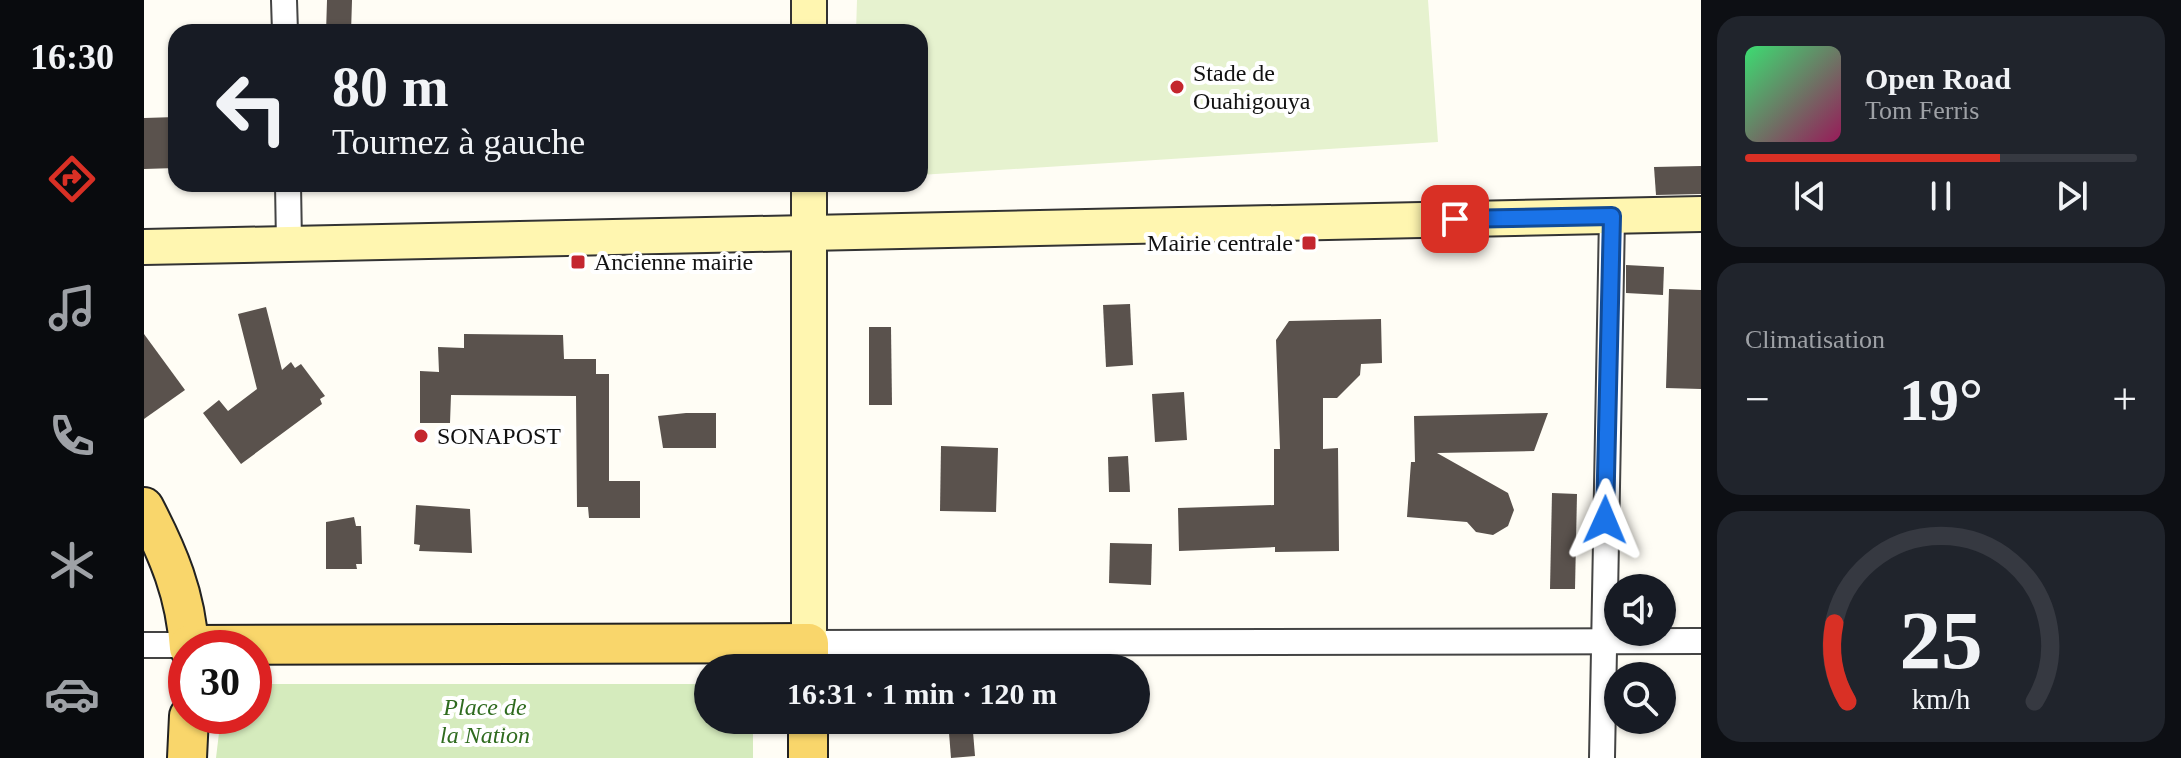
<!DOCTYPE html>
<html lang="fr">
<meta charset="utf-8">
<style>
:root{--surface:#171b24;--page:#20242c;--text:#f1f3f6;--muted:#9ea1a6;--line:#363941;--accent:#d93025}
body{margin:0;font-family:"Times New Roman",serif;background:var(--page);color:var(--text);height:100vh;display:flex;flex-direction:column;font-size:30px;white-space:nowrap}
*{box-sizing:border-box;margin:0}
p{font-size:26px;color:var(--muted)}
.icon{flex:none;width:44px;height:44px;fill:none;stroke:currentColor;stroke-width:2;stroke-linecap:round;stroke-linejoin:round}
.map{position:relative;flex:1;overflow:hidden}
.sheet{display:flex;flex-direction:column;gap:16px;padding:16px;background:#0d0f14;width:480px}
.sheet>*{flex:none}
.guide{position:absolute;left:24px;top:24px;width:760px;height:168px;border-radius:24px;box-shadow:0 2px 6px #0004;background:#171b24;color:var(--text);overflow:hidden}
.controls{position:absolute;left:1460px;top:574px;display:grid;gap:16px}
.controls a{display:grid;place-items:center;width:72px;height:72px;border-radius:50%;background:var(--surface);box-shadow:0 2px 6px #0004;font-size:40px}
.speed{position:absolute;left:24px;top:630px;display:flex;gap:16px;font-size:40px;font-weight:700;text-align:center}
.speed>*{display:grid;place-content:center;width:104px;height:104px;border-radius:50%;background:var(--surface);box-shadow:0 2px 6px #0004;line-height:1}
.speed .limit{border:12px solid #d22;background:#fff;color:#111}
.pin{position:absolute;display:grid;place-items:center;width:68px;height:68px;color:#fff;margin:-34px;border-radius:16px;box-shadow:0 4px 12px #0006}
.me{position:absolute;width:88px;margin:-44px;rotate:1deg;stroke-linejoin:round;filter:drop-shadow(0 0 6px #0008)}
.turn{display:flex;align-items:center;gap:28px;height:168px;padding:0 32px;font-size:36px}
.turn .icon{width:104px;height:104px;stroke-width:2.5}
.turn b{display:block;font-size:56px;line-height:68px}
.big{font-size:60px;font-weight:800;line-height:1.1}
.sheet .card{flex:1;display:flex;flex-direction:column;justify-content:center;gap:12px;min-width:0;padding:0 28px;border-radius:24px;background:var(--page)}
.sheet .dial{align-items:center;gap:0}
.dial svg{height:208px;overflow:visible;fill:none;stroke:var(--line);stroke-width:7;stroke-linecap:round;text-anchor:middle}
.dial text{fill:var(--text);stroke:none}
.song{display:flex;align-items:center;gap:24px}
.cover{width:96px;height:96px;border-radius:12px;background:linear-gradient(135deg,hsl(140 70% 55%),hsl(330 70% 35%))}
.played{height:8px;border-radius:4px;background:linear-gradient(90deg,var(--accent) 65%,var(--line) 65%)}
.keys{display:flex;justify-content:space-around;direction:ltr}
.heat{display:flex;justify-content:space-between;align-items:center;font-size:44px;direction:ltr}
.trip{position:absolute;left:550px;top:654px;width:456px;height:80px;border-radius:40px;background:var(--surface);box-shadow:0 2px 6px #0004;font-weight:800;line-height:80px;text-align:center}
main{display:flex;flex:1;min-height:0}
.dock{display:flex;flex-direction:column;width:144px;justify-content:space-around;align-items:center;background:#090b0e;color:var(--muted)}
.dock .icon{width:56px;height:56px}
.dock .active{color:var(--accent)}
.dock b{font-size:36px;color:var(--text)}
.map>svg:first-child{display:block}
</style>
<main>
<nav class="dock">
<b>16:30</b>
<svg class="icon active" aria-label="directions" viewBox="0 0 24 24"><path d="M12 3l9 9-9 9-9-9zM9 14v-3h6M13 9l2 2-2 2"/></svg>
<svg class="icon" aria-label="music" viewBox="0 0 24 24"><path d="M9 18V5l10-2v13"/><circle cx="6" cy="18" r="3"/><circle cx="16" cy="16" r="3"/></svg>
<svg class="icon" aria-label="phone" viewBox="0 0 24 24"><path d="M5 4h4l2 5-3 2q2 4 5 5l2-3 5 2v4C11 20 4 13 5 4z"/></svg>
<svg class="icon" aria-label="climate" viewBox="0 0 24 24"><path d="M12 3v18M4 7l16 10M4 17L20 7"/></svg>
<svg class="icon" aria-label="car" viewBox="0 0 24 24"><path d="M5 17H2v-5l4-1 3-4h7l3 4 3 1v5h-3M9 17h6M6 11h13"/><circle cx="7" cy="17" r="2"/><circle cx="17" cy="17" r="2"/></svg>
</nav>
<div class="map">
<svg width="1557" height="758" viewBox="0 0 1557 758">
<rect width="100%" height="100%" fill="#fffdf5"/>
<polygon fill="#d5ebbd" points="110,684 564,684 564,720 609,720 609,758 72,758 77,716 110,716"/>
<polygon fill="#e6f2cf" points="713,0 1284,0 1294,142 776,175 776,32 712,32"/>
<g fill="#5a524d">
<polygon points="183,0 208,0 207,32 182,32"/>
<polygon points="32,117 32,168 0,169 0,118"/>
<polygon points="1557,166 1557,194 1512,195 1510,167"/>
<polygon points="1482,265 1520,267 1519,295 1482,293"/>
<polygon points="1525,289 1557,290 1557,389 1522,388"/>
<polygon points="986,304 989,365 962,367 959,305"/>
<polygon points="122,307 138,370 147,362 151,368 157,364 181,396 176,399 178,404 97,464 59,413 75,400 84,411 113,389 94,314"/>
<polygon points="1237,319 1238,363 1217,364 1216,375 1193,398 1179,398 1179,449 1194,448 1195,551 1131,552 1131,547 1035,551 1034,508 1130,505 1130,449 1136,449 1132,340 1145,321"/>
<polygon points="725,327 747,327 748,405 725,405"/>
<polygon points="0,334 41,390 0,419"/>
<polygon points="320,334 419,335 420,359 452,359 452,374 465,374 465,481 496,481 496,518 445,518 444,507 433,507 432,396 307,395 306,423 276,423 276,371 295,372 294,347 320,348"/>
<polygon points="1040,392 1043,440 1011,442 1008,394"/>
<polygon points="542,413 572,413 572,448 519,448 514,416"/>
<polygon points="1404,413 1390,451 1293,453 1364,493 1370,510 1364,526 1349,535 1332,532 1323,522 1263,517 1267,462 1271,462 1270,416"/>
<polygon points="797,446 854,448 852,512 796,511"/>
<polygon points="984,456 986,492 965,492 964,457"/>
<polygon points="1408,493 1433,494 1431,589 1406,589"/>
<polygon points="272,505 326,509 328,553 275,551 276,545 270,544"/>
<polygon points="210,517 212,526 217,526 218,564 212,564 213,569 182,569 182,522"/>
<polygon points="966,543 1008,544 1007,585 965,583"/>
<polygon points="804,720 828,720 831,756 807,758"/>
</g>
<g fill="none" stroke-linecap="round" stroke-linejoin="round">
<g stroke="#444" stroke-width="28">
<g id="street">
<polyline points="140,0 141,32"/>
<polyline points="144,184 145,243"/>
<polyline points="665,643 1557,641"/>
<polyline points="0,645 45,645"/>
<polyline points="1458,758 1468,216"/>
</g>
</g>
<g stroke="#333" stroke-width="38">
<g id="secondary">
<polyline points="665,0 665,32"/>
<polyline points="0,247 1557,214"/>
<polyline points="665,643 665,184"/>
</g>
</g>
<g stroke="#222" stroke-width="42">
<g id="primary">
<path d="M0,507C24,553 42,595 45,648"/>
<polyline points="45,645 665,643 665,668"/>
<polyline points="43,758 45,716"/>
<polyline points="664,758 664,720"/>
</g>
</g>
<use href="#street" stroke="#fff" stroke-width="24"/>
<use href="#secondary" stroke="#fff6b0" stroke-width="34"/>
<use href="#primary" stroke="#f9d66b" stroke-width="38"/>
</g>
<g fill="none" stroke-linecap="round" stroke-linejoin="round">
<g stroke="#114b97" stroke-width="20">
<polyline id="route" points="1311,219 1468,216 1461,520"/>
</g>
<use href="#route" stroke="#1a73e8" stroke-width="14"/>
</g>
<g fill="#c4262e" stroke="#fff" stroke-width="3">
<circle cx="1033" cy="87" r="8"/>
<rect x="1157" y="235" width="16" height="16" rx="4"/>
<rect x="426" y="254" width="16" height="16" rx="4"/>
<circle cx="277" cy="436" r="8"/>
</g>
<g text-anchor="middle" stroke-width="8" stroke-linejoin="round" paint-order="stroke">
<g font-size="24" fill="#111" stroke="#fff" text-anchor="start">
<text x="1049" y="81">Stade de<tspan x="1049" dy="28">Ouahigouya</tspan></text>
<text x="1149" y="251" text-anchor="end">Mairie centrale</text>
<text x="450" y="270">Ancienne mairie</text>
<text x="293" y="444">SONAPOST</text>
</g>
<g font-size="24" font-style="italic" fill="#2f6b1f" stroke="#fff">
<text x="341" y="715">Place de<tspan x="341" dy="28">la Nation</tspan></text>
</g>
</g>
</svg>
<div class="controls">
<a><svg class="icon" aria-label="sound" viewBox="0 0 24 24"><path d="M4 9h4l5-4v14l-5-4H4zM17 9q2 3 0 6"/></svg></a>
<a><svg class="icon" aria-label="search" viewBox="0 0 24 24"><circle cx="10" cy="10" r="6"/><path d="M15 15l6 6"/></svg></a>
</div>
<div class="speed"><div class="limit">30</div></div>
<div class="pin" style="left:1311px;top:219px;background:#d93025"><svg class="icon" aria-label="arrive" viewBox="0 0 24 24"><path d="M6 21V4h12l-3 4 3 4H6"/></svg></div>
<svg class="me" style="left:1461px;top:520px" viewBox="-20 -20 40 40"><path d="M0-17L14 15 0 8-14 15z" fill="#1a73e8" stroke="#fff" stroke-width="4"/></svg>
<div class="trip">16:31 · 1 min · 120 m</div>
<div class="guide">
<div class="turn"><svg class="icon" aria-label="left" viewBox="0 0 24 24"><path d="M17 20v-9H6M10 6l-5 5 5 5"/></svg><div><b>80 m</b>Tournez à gauche</div></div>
</div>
</div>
<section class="sheet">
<div class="card">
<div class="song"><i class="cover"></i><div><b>Open Road</b><p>Tom Ferris</p></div></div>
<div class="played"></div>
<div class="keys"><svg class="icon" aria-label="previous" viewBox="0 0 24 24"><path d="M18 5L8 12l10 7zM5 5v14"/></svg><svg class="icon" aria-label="pause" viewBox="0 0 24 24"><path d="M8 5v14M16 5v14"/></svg><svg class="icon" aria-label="next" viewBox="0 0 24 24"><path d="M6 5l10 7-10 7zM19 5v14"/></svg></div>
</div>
<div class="card"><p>Climatisation</p>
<div class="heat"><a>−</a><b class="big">19°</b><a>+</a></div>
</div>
<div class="card dial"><svg viewBox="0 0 100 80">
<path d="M14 69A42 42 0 1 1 86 69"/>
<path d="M14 69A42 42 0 0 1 9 39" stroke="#d93025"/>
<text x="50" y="56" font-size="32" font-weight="700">25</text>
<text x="50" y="72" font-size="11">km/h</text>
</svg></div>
</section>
</main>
